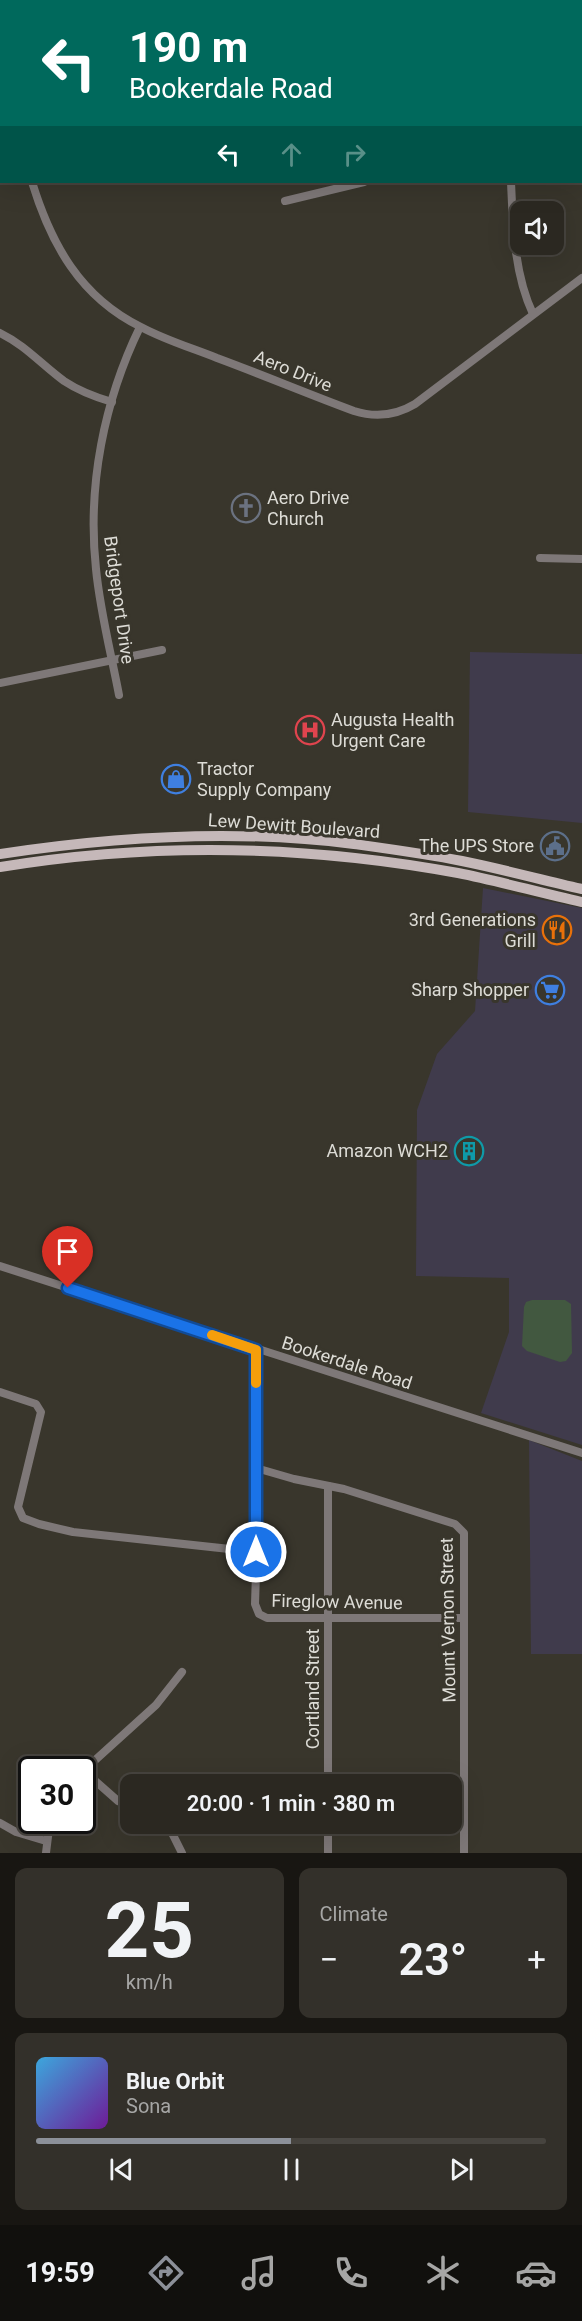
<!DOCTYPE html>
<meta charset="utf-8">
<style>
:root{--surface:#2b2821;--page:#33302a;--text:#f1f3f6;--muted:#a6a6a5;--line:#47443f;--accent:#8c9099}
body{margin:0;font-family:Roboto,sans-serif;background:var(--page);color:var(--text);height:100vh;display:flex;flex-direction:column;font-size:22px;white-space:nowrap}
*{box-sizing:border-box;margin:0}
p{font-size:20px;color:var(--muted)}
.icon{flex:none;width:33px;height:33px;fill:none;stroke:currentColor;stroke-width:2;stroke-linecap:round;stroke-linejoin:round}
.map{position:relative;height:1853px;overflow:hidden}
.side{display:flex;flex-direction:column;gap:15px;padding:15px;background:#181612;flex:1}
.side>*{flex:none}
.hud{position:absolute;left:0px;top:0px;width:582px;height:183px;box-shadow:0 6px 24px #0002,0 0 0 2px var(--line);background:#00695c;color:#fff;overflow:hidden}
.tools{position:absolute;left:510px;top:201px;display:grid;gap:12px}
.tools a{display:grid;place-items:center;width:54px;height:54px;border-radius:12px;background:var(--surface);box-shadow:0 6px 24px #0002,0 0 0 2px var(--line);font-size:30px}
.speed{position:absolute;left:18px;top:1756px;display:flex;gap:12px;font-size:30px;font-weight:700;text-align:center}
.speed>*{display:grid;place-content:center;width:78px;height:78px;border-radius:50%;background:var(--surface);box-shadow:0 6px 24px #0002,0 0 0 2px var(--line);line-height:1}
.speed .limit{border:3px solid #111;border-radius:9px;background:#fff;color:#111}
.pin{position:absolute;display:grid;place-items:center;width:51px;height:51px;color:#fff;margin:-62px -26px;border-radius:50% 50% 50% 0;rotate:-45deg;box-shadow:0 0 6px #0007}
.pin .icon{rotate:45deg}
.me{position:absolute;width:66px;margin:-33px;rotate:0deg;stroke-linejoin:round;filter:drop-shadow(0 0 4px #0008)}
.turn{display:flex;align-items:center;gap:21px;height:126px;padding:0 30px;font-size:27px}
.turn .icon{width:78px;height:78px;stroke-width:2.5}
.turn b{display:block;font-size:42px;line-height:51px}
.lanes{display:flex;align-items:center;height:57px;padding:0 30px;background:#0003;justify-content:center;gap:30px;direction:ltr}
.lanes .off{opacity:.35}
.big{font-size:45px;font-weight:600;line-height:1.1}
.side .widget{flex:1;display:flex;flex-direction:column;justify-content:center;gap:9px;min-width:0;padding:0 21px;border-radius:12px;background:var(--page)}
.side .dial{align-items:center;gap:0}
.dial b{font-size:78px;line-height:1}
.song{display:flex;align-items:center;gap:18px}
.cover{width:72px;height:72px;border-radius:9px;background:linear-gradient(135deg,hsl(200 70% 55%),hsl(280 70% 35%))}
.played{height:6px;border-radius:3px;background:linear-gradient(90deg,var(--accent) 50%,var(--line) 50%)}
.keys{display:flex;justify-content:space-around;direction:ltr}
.heat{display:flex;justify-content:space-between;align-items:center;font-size:33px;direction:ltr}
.side .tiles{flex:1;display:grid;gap:15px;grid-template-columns:1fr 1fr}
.widget:last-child{grid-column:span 2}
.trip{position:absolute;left:120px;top:1774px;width:342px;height:60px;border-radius:12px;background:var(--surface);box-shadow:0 6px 24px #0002,0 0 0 2px var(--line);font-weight:600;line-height:60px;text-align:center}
.menu{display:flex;height:96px;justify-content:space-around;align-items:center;background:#11100d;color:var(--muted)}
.menu .icon{width:42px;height:42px}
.menu .selected{color:var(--accent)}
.menu b{font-size:27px;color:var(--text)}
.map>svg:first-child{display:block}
</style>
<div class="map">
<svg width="582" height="1853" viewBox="0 0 582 1853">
<rect width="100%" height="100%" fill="#39362c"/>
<g fill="#403b4c">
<polygon points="470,652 582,654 582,823 468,812"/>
<polygon points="483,888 582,908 582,1445 481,1413 509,1332 509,1278 416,1276 417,1110 437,1054 475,1011"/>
<polygon points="529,1440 582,1461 582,1654 531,1654"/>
</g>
<polygon fill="#425840" points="532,1300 565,1300 571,1304 572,1353 566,1361 560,1362 527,1351 522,1346 524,1307 526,1302"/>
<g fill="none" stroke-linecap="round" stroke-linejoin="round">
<g stroke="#7e7878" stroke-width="8">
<polyline points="464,0 465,2"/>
<polyline points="354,2 360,0"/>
<polyline points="580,46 582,46"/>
<polyline points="0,124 2,124"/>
<path d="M32,182C51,244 80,297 141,327C165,340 192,348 217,358C263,375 308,394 354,411C376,418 395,416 415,404L582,278"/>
<path d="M511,182C513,226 514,274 533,314"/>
<polyline points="285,201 364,182"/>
<path d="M0,333C25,345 42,365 64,381C79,391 95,397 112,402"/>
<polyline points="540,558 582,559"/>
<polyline points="0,683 162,650"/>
<path d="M119,695C111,653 100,611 96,569C87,486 104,401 140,327"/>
<polyline points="0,1266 582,1453"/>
<polyline points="256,1350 257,1542 255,1604 259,1614 267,1618 464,1618"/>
<polyline points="0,1392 36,1404 41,1412 18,1507 23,1518 39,1524 73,1532 257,1552"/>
<polyline points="256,1468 294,1479 344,1489 455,1524 464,1533 464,1853"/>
<polyline points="328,1486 328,1785"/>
<polyline points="84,1771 118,1801 130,1806"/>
<polyline points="82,1772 156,1705 182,1672"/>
<polyline points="0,1823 16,1832 46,1841"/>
<polyline points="162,1824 172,1833 182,1853"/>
<polyline points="172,1833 181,1824"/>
<polyline points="46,1853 50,1821"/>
<polyline points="328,1853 328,1824"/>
</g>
<g stroke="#c5b8b9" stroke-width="10">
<path d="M0,854C117,836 237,829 354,844C390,849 427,854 462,861C502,869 542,880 582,889"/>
<path d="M0,867C152,842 306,845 458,873C499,881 540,893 582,902"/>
</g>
</g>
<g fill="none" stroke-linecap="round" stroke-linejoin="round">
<g stroke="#114b97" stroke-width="15">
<polyline id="route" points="68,1288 256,1350 256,1552"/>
</g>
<use href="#route" stroke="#1a73e8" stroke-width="10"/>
<polyline stroke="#f59e0b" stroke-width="10" points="212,1335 256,1350 256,1383"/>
</g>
<defs>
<g id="church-ring" transform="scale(1.5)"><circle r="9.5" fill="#39362c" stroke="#6b7280" stroke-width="1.5"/><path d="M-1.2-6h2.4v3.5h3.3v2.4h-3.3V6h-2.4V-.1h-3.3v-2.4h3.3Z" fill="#6b7280"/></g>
<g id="hospital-ring" transform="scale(1.5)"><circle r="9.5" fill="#39362c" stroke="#e0444e" stroke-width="1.5"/><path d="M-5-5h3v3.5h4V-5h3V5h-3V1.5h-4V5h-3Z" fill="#e0444e"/></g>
<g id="shop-ring" transform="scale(1.5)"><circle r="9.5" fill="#39362c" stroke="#3f7fe0" stroke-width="1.5"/><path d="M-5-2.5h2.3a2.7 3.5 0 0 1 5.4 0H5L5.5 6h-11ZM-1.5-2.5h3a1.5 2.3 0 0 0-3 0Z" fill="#3f7fe0"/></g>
<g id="civic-ring" transform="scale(1.5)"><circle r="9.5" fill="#39362c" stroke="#5c6f8a" stroke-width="1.5"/><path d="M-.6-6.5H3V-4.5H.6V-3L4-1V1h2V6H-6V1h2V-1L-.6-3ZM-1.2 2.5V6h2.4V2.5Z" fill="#5c6f8a"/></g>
<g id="restaurant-ring" transform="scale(1.5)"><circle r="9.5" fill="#39362c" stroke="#e8710a" stroke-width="1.5"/><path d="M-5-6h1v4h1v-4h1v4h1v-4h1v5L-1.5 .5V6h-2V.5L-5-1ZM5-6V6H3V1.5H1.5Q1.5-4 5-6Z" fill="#e8710a"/></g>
<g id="supermarket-ring" transform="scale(1.5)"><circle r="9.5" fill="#39362c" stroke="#3f7fe0" stroke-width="1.5"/><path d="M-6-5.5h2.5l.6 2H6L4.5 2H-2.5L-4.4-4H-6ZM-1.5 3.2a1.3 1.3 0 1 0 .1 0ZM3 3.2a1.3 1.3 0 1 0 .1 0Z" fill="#3f7fe0"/></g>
<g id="building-ring" transform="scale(1.5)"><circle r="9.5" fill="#39362c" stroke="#0f9aa8" stroke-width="1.5"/><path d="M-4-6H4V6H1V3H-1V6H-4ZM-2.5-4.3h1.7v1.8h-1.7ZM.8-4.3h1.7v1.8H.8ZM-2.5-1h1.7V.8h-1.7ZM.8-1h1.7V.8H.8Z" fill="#0f9aa8"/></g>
</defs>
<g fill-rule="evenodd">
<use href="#church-ring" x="246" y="508"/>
<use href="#hospital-ring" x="310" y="730"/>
<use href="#shop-ring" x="176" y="779"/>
<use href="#civic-ring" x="555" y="846"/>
<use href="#restaurant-ring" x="557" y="930"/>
<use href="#supermarket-ring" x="550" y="990"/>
<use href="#building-ring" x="469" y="1151"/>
</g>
<g text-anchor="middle" stroke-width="6" stroke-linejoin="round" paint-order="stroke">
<g font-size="18" fill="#dddcd6" stroke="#39362c">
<text transform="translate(293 371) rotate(22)" y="6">Aero Drive</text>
<text transform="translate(119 600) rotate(82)" y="6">Bridgeport Drive</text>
<text transform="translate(294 826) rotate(4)" y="6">Lew Dewitt Boulevard</text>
<text transform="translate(347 1363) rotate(18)" y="6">Bookerdale Road</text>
<text transform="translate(337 1602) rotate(1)" y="6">Fireglow Avenue</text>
<text transform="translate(448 1620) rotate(-91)" y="6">Mount Vernon Street</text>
<text transform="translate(313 1689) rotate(-90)" y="6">Cortland Street</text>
</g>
<g font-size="18" fill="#dddcd6" stroke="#39362c" text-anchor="end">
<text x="267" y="504" text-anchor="start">Aero Drive<tspan x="267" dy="21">Church</tspan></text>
<text x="331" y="726" text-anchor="start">Augusta Health<tspan x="331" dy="21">Urgent Care</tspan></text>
<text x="197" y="775" text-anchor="start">Tractor<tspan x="197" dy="21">Supply Company</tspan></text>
<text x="534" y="852">The UPS Store</text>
<text x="536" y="926">3rd Generations<tspan x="536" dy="21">Grill</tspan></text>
<text x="529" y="996">Sharp Shopper</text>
<text x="448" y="1157">Amazon WCH2</text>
</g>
</g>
</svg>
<div class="tools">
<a><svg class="icon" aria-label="sound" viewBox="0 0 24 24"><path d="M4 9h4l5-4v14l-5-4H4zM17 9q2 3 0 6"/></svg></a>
</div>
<div class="speed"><div class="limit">30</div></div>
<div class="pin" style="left:68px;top:1288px;background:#d93025"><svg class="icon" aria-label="arrive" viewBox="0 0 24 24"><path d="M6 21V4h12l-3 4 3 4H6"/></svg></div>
<svg class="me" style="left:256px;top:1552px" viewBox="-20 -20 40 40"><circle r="17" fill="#1a73e8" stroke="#fff" stroke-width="3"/><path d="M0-11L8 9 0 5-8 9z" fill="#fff"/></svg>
<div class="trip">20:00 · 1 min · 380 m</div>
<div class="hud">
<div class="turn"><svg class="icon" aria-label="left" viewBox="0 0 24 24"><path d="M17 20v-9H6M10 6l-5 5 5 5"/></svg><div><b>190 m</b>Bookerdale Road</div></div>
<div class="lanes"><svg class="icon" aria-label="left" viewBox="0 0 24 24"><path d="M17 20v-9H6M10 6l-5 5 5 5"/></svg><svg class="icon off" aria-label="ahead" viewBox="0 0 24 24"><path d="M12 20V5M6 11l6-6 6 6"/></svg><svg class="icon off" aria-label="right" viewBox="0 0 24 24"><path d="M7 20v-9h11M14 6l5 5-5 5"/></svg></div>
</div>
</div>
<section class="side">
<div class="tiles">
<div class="widget dial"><b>25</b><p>km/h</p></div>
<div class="widget"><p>Climate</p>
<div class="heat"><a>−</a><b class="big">23°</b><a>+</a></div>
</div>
<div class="widget">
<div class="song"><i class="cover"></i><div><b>Blue Orbit</b><p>Sona</p></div></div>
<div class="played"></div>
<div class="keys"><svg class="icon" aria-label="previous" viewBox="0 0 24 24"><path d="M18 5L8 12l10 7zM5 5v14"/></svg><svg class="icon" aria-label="pause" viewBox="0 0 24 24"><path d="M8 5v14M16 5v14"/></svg><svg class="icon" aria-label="next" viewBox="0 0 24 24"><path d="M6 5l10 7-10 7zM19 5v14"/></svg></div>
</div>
</div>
</section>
<nav class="menu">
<b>19:59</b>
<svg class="icon selected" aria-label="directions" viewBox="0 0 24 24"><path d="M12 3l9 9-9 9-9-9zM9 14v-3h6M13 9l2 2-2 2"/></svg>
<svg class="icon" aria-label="music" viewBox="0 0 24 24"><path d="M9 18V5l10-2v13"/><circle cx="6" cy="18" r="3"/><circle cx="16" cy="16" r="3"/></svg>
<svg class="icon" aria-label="phone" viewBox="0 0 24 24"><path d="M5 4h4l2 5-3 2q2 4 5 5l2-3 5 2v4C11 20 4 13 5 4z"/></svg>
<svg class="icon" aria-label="climate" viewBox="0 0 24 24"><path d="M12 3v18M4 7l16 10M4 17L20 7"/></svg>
<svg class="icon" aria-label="car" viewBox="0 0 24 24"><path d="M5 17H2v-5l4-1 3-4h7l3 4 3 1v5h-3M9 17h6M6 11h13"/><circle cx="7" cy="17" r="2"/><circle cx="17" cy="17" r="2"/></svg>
</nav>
